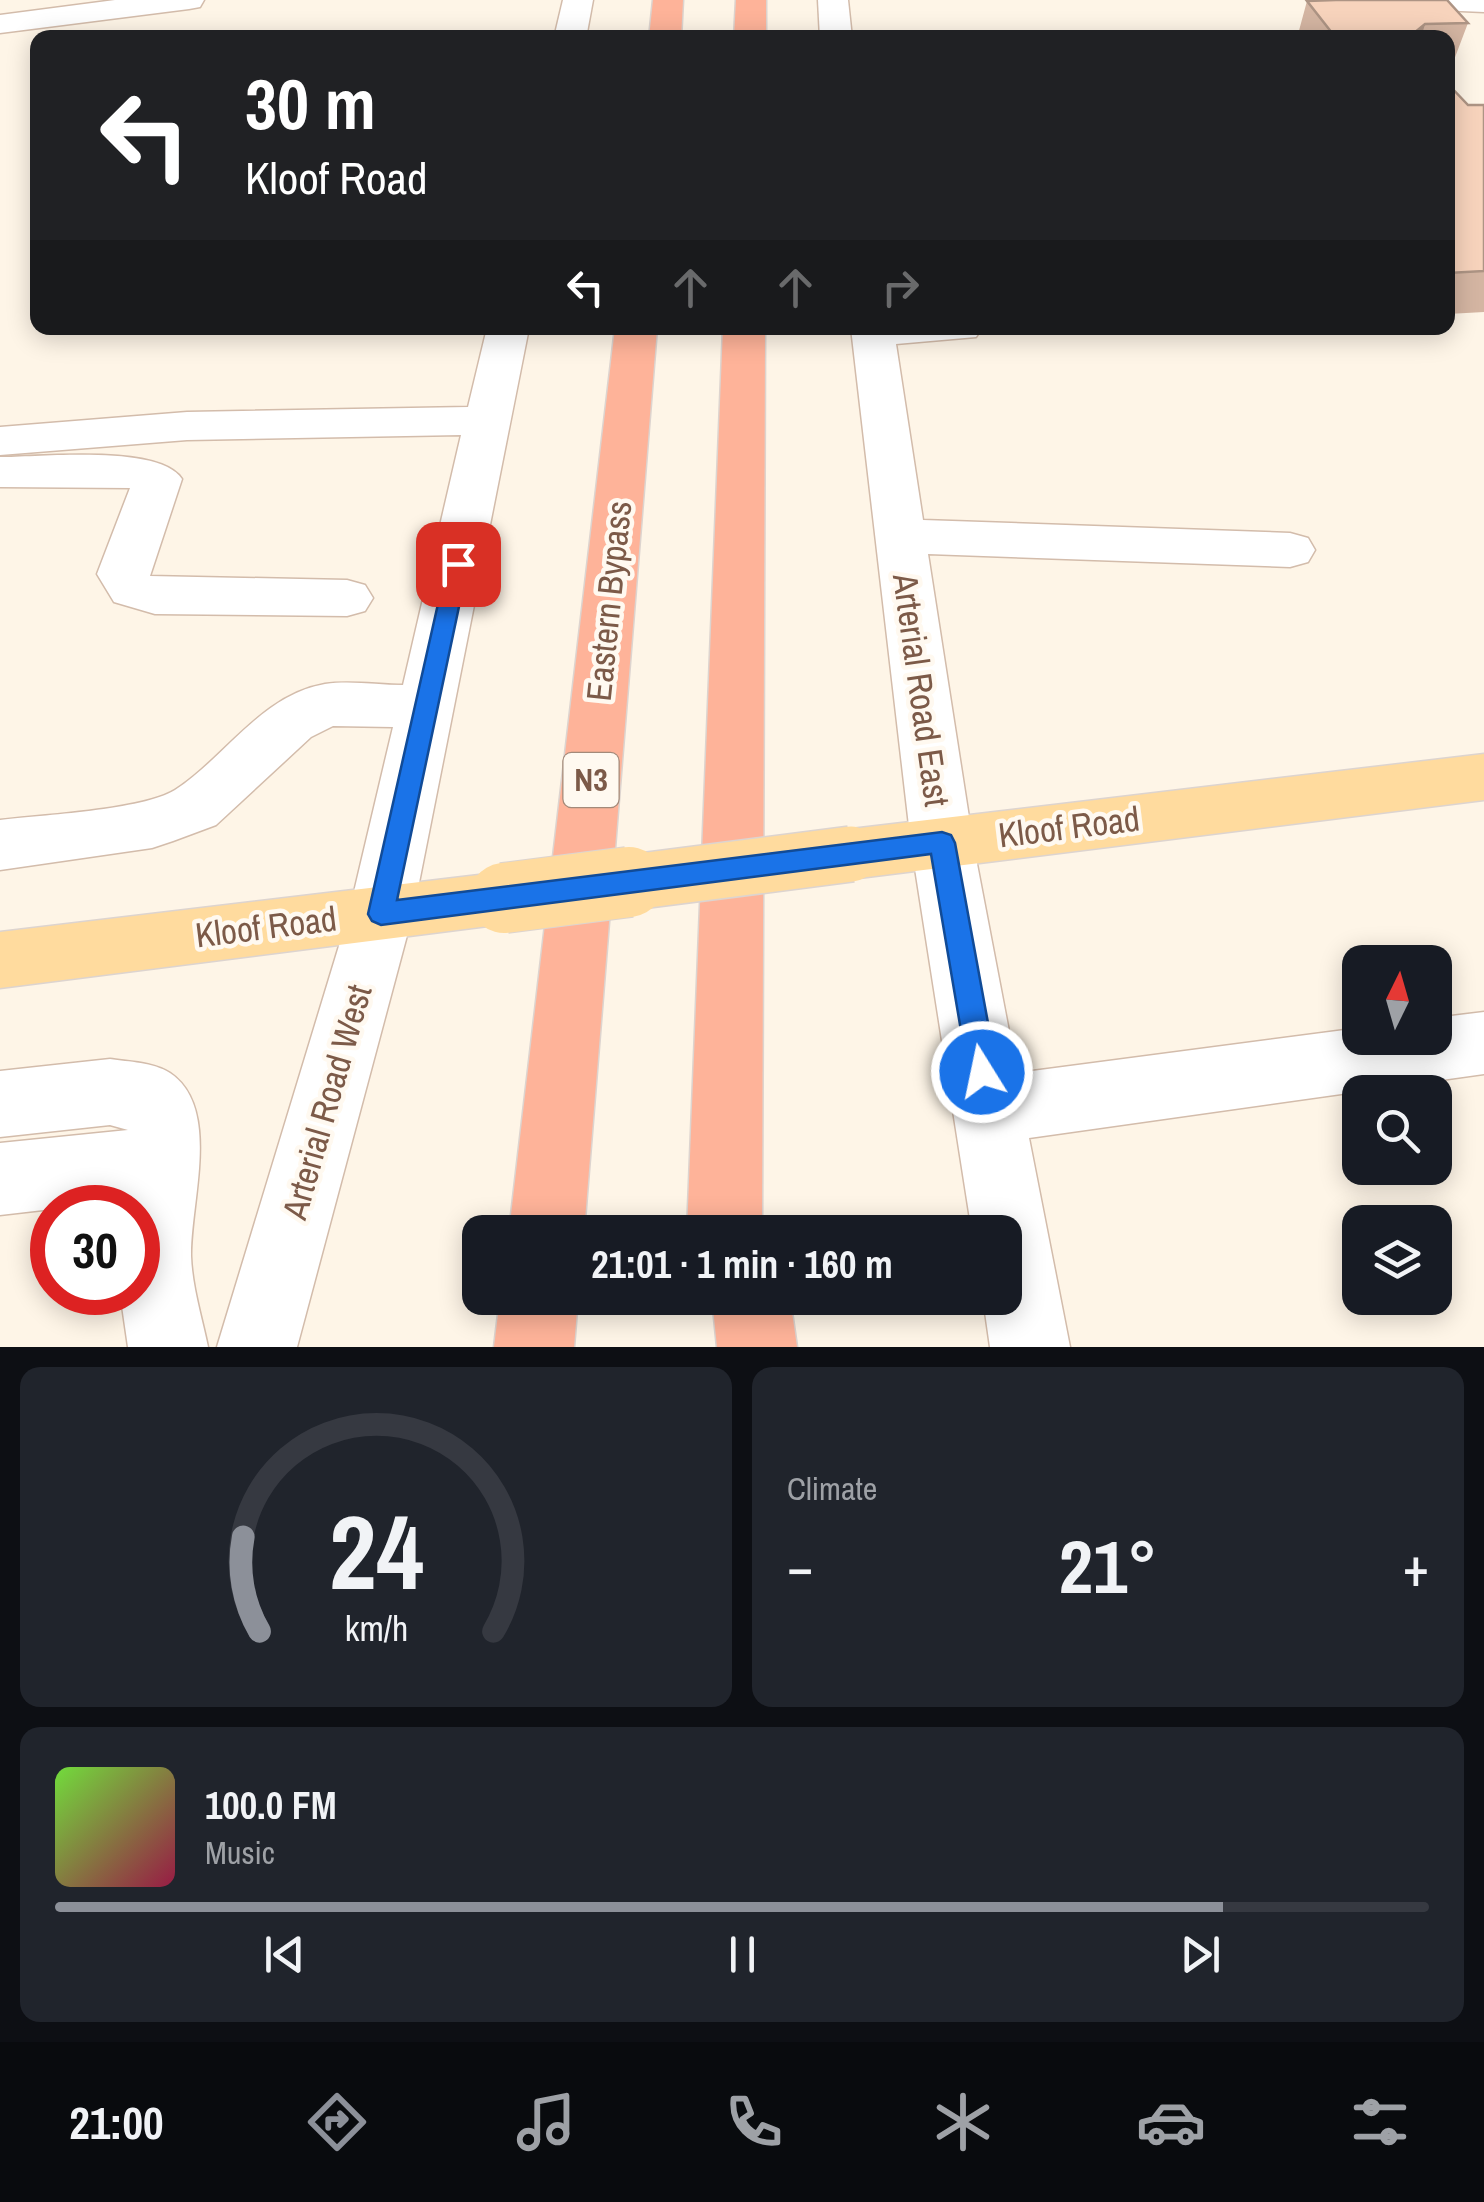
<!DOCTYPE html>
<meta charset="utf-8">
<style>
:root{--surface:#171b24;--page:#20242c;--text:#f1f3f6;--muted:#9ea1a6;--line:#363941;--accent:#8c9099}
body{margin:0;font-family:"Archivo Narrow",sans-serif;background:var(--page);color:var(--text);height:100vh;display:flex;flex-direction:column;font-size:38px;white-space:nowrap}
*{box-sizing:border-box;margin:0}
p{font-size:32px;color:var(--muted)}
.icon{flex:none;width:55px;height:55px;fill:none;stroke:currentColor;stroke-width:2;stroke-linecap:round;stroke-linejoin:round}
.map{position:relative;height:1347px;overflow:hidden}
.drawer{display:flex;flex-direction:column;gap:20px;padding:20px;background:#0d0f14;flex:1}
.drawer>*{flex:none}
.guide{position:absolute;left:30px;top:30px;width:1425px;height:305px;border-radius:20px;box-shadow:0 5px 25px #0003;background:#202124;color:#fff;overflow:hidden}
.needle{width:65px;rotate:5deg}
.buttons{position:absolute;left:1342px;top:945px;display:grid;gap:20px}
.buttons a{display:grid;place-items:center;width:110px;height:110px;border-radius:20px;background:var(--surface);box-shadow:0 5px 25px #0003;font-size:50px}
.speed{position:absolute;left:30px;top:1185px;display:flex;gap:20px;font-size:50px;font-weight:700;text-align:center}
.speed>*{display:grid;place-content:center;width:130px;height:130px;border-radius:50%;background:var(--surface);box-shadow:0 5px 25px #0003;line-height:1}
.speed .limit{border:15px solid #d22;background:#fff;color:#111}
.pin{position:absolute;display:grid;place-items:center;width:85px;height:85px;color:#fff;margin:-42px;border-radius:20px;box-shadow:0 5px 15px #0006}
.me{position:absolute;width:110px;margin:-55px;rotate:350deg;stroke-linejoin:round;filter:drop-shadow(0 0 8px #0008)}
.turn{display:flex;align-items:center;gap:35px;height:210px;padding:0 50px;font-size:45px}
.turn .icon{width:130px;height:130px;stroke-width:2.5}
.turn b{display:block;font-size:70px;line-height:85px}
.lanes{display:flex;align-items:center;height:95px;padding:0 50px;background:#0003;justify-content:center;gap:50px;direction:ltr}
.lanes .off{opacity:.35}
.big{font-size:75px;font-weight:700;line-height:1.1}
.drawer .tile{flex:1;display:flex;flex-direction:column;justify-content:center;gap:15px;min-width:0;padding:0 35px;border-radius:20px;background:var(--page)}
.drawer .dial{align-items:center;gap:0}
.dial svg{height:260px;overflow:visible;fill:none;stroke:var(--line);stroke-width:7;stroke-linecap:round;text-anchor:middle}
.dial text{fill:var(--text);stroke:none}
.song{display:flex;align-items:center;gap:30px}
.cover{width:120px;height:120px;border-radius:15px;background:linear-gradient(135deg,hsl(100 70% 55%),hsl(340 70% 35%))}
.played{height:10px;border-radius:5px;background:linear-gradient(90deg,var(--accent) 85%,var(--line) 85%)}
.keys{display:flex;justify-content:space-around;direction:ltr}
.heat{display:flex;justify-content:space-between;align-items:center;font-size:55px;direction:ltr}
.drawer .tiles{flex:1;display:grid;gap:20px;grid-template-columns:1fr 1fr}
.tile:last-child{grid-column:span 2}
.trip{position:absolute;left:462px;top:1215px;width:560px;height:100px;border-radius:20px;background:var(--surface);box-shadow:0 5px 25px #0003;font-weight:700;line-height:100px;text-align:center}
.menu{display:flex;height:160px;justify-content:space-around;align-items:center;background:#090b0e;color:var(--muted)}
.menu .icon{width:70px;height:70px}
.menu .selected{color:var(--accent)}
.menu b{font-size:45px;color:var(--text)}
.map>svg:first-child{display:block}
</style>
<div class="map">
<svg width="1484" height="1347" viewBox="0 0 1484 1347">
<rect width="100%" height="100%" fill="#fef5e7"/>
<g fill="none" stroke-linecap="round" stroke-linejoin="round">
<g stroke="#d3bcab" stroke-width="3">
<g id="minor">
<polygon points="115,0 204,0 200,7 189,9 0,33 0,15"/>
<polygon points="563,0 593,0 586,38 554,38"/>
<polygon points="818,0 848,0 852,38 820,38"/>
<polygon points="1400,0 1484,0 1484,12 1415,9 1404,7"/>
<path d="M487,328H529L413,913L297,1347H217L349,913L393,727L333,726L311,737L216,825L173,841L152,848L0,870V820C41,815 143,810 175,790C226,757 261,695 325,684C350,680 378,685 403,685L461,435L187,440L0,455V427L187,412L468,407Z"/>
<polygon points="851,328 982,328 976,337 896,344 923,520 1290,533 1308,538 1315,550 1308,562 1290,567 928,554 973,843 1017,1073 1360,1028 1360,1038 1435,1038 1435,1018 1484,1012 1484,1074 1029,1138 1070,1347 990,1347 983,1298 1005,1298 1005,1232 972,1232 911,843"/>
<path d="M0,457C41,457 160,444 182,479L150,576L347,580L365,585L373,598L365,611L347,616L155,614L114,602L97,574L130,488L0,487Z"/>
<path d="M110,1059C129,1062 153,1062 170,1073C222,1108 190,1203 191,1256C192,1286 202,1318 208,1347H128L120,1292H138V1208H120L121,1201L0,1215V1143L128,1130L110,1125L0,1137V1071Z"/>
</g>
</g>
<g stroke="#ddd4cf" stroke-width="3">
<g id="major">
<polygon points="1484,754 1484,800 851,879 829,872 820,854 829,836 851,829"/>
<polygon points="504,872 526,879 536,898 526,917 504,924 0,988 0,932"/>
</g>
</g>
<g stroke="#ddd4cf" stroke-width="3">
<g id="highway">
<polygon points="653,0 683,0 681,38 649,38"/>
<polygon points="736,0 766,0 766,38 734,38"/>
<polygon points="615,328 657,328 584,1232 509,1232"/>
<polygon points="723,328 765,328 762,1232 687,1232"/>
<polygon points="500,1298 578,1298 574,1347 494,1347"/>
<polygon points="712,1298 790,1298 797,1347 717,1347"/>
</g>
</g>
<use href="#minor" fill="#fff" fill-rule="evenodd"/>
<use href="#major" fill="#ffdb9e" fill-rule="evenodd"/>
<use href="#highway" fill="#feb399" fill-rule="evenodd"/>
<g stroke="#ddd4cf" stroke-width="58" stroke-linecap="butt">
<polyline id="major-bridge-far1" points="609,885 851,854"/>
</g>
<g stroke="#ddd4cf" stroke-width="72" stroke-linecap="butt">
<polyline id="major-bridge" points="504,898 629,882"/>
</g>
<use href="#major-bridge-far1" stroke="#ffdb9e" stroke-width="55"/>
<use href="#major-bridge" stroke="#ffdb9e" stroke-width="70"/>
</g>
<g fill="#d4b5a2">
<polygon points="1307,1 1468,23 1454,60 1448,61 1448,38 1297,38"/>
<polygon points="1448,84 1468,105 1484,105 1484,312 1448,314"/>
</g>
<polygon fill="#ad9484" points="1425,24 1421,38 1408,38"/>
<g fill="#f7d3bc" stroke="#ad9484" stroke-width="2.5">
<polygon points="1336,0 1447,0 1468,23 1425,24 1408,38 1336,38 1307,1"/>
<polygon points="1448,84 1468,105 1484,105 1484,271 1448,273"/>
</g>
<polygon fill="#1a73e8" stroke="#114b97" stroke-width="2.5" points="458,557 468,564 397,900 942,832 951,835 955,843 997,1072 992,1081 982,1085 972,1081 968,1072 931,854 381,925 372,921 368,914 447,564"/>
<g text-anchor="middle" stroke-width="9" stroke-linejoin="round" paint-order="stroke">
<rect fill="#fff9f0" stroke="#a38a7a" stroke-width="2.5" x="563.5" y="753" width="55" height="54" rx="8"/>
<g font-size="32" font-weight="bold" fill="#7c5a48">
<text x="591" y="791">N3</text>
</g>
<g font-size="35" fill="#7c5a48" stroke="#fff9f0">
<text transform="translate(609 601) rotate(-84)" y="12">Eastern Bypass</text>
<text transform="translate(921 690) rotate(82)" y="12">Arterial Road East</text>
<text transform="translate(1069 827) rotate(-7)" y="12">Kloof Road</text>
<text transform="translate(266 927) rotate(-7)" y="12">Kloof Road</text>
<text transform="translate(327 1102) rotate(-74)" y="12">Arterial Road West</text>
</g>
</g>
</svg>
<div class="buttons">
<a><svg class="needle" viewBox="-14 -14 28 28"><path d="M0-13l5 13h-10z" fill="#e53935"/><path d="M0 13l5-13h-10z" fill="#9ea1a6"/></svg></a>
<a><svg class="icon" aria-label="search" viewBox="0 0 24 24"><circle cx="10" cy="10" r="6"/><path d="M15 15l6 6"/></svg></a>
<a><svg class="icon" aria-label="layers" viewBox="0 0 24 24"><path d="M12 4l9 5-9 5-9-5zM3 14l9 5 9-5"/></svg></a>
</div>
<div class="speed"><div class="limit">30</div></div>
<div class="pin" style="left:458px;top:564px;background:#d93025"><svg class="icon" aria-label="arrive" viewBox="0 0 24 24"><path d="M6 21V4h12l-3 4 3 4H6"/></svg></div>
<svg class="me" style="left:982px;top:1072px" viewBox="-20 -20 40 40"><circle r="17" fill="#1a73e8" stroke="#fff" stroke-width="3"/><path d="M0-11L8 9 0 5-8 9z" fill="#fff"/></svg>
<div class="trip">21:01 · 1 min · 160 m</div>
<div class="guide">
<div class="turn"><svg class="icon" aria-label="left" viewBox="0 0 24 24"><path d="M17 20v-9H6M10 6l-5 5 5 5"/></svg><div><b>30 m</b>Kloof Road</div></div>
<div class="lanes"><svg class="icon" aria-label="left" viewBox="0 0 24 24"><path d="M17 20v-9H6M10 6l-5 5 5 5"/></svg><svg class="icon off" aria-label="ahead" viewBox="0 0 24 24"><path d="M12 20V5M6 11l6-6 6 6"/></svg><svg class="icon off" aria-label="ahead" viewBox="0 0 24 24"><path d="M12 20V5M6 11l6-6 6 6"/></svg><svg class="icon off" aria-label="right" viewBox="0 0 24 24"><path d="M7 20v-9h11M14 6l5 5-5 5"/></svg></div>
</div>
</div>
<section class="drawer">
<div class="tiles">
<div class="tile dial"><svg viewBox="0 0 100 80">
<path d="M14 69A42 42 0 1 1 86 69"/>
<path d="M14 69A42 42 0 0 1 9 40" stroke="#8c9099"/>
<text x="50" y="56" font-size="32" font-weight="700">24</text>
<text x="50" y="72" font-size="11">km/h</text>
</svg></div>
<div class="tile"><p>Climate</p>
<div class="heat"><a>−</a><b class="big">21°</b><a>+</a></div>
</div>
<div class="tile">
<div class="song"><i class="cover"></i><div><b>100.0 FM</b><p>Music</p></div></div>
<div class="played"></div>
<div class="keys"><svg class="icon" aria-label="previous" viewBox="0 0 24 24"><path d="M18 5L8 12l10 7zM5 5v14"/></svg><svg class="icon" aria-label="pause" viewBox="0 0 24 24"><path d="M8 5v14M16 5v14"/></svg><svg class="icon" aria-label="next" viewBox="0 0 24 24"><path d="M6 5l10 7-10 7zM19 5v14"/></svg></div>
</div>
</div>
</section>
<nav class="menu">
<b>21:00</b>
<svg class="icon selected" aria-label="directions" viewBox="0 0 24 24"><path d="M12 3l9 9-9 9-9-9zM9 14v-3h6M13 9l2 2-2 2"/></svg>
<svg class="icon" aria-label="music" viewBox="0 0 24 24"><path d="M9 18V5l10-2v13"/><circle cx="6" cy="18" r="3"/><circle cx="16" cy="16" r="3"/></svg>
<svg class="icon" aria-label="phone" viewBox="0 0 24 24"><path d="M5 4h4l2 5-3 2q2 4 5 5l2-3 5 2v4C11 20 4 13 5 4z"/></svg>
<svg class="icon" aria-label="climate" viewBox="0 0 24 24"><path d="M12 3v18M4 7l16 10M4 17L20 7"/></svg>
<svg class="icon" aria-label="car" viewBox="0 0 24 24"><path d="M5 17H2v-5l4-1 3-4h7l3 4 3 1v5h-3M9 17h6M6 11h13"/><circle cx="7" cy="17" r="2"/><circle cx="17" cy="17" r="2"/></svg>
<svg class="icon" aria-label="filters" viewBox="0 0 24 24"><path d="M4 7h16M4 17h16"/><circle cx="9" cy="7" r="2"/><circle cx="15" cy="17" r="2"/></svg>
</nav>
